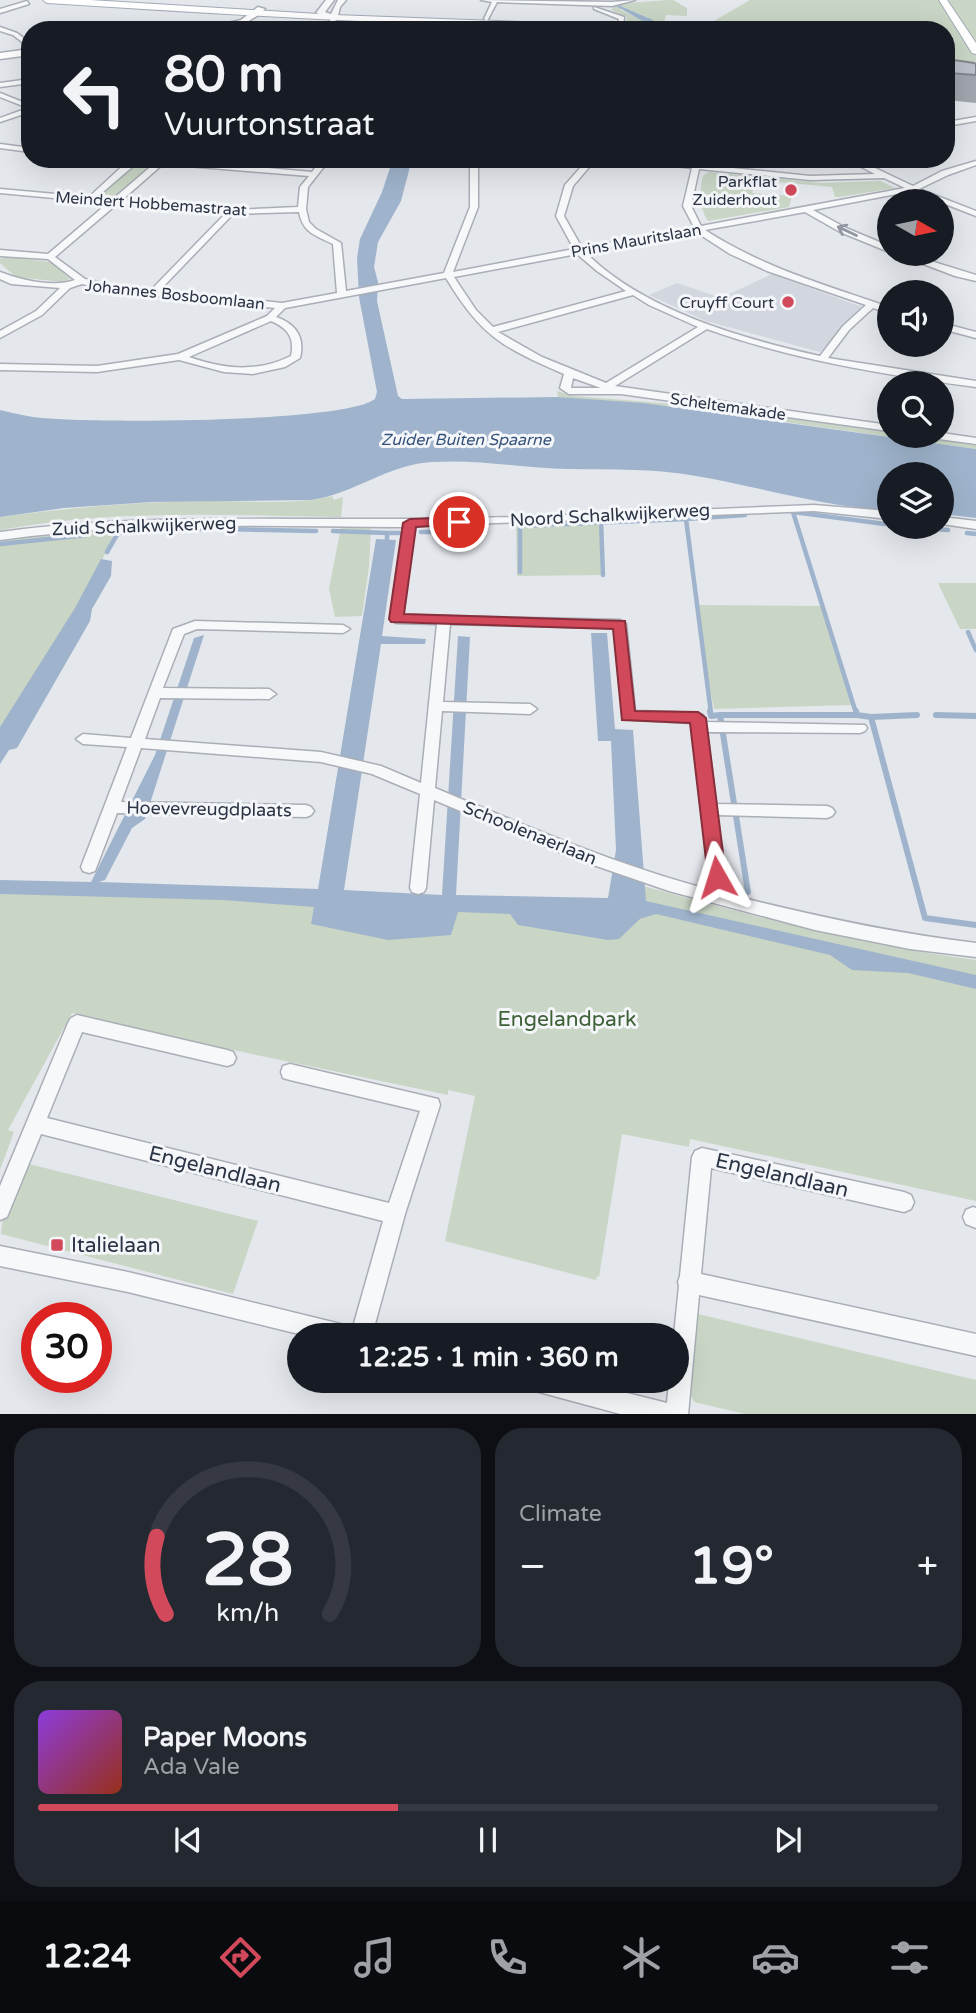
<!DOCTYPE html>
<meta charset="utf-8">
<style>
:root{--surface:#171b24;--page:#242831;--text:#f1f3f6;--muted:#9ea1a6;--line:#363941;--accent:#d1495b}
body{margin:0;font-family:"Varela Round",sans-serif;background:var(--page);color:var(--text);height:100vh;display:flex;flex-direction:column;font-size:26px;white-space:nowrap}
*{box-sizing:border-box;margin:0}
p{font-size:23px;color:var(--muted)}
.icon{flex:none;width:38px;height:38px;fill:none;stroke:currentColor;stroke-width:2;stroke-linecap:round;stroke-linejoin:round}
.map{position:relative;height:1414px;overflow:hidden}
.drawer{display:flex;flex-direction:column;gap:14px;padding:14px;background:#0d0f14;flex:1}
.drawer>*{flex:none}
.guide{position:absolute;left:21px;top:21px;width:934px;height:147px;border-radius:28px;box-shadow:0 7px 28px #0002;background:#171b24;color:var(--text);overflow:hidden}
.needle{width:46px;rotate:99deg}
.controls{position:absolute;left:877px;top:189px;display:grid;gap:14px}
.controls a{display:grid;place-items:center;width:77px;height:77px;border-radius:50%;background:var(--surface);box-shadow:0 7px 28px #0002;font-size:35px}
.speed{position:absolute;left:21px;top:1302px;display:flex;gap:14px;font-size:35px;font-weight:700;text-align:center}
.speed>*{display:grid;place-content:center;width:91px;height:91px;border-radius:50%;background:var(--surface);box-shadow:0 7px 28px #0002;line-height:1}
.speed .limit{border:10px solid #d22;background:#fff;color:#111}
.pin{position:absolute;display:grid;place-items:center;width:60px;height:60px;color:#fff;margin:-30px;border:4px solid #fff;border-radius:50%;box-shadow:0 2px 7px #0007}
.me{position:absolute;width:77px;margin:-38px;rotate:354deg;stroke-linejoin:round;filter:drop-shadow(0 0 5px #0008)}
.turn{display:flex;align-items:center;gap:24px;height:147px;padding:0 28px;font-size:32px}
.turn .icon{width:91px;height:91px;stroke-width:2.5}
.turn b{display:block;font-size:49px;line-height:60px}
.big{font-size:52px;font-weight:800;line-height:1.1}
.drawer .card{flex:1;display:flex;flex-direction:column;justify-content:center;gap:10px;min-width:0;padding:0 24px;border-radius:28px;background:var(--page)}
.drawer .dial{align-items:center;gap:0}
.dial svg{height:182px;overflow:visible;fill:none;stroke:var(--line);stroke-width:7;stroke-linecap:round;text-anchor:middle}
.dial text{fill:var(--text);stroke:none}
.song{display:flex;align-items:center;gap:21px}
.cover{width:84px;height:84px;border-radius:10px;background:linear-gradient(135deg,hsl(270 70% 55%),hsl(10 70% 35%))}
.played{height:7px;border-radius:4px;background:linear-gradient(90deg,var(--accent) 40%,var(--line) 40%)}
.keys{display:flex;justify-content:space-around;direction:ltr}
.heat{display:flex;justify-content:space-between;align-items:center;font-size:38px;direction:ltr}
.drawer .tiles{flex:1;display:grid;gap:14px;grid-template-columns:1fr 1fr}
.card:last-child{grid-column:span 2}
.trip{position:absolute;left:287px;top:1323px;width:402px;height:70px;border-radius:35px;background:var(--surface);box-shadow:0 7px 28px #0002;font-weight:800;line-height:70px;text-align:center}
.tab-bar{display:flex;height:112px;justify-content:space-around;align-items:center;background:#090b0e;color:var(--muted)}
.tab-bar .icon{width:49px;height:49px}
.tab-bar .on{color:var(--accent)}
.tab-bar b{font-size:32px;color:var(--text)}
.map>svg:first-child{display:block}
</style>
<div class="map">
<svg width="976" height="1415" viewBox="0 0 976 1415">
<rect width="100%" height="100%" fill="#e4e7ec"/>
<polygon fill="#d2d6de" points="772,274 862,307 820,352 706,321 649,295 677,283 721,298"/>
<g fill="#c9d6c5">
<polygon points="667,0 673,0 687,8 687,16 666,15 664,23 652,23 649,18 621,6 619,6 621,10 645,22 626,21 627,17 611,10 617,4"/>
<polygon points="750,0 976,0 976,72 947,64 947,30 728,30 707,25"/>
<polygon points="138,163 153,164 114,197 98,195"/>
<path d="M709,172L821,183L880,181L895,188L840,197H835L832,187L757,180L752,193L792,196L789,207L708,221C699,208 699,192 703,176Z"/>
<polygon points="8,257 52,262 70,279 63,282 16,277 0,263 0,259"/>
<polygon points="557,391 575,396 697,406 889,432 889,436 912,436 976,445 976,449 686,408 558,397"/>
<path d="M332,496L334,500L343,497L341,517C228,515 111,509 0,530V517C68,508 135,502 203,501C246,500 291,506 332,496Z"/>
<polygon points="599,519 603,575 517,576 516,524"/>
<polygon points="341,527 371,527 369,567 362,616 335,617 329,589"/>
<polygon points="95,530 117,531 76,610 0,727 0,540"/>
<polygon points="938,583 976,583 976,629 960,629"/>
<polygon points="699,605 821,606 852,705 714,709 698,630"/>
<path d="M614,878C733,911 853,944 976,960V1201L690,1139L689,1147L622,1134L599,1277L597,1276L596,1280L445,1241L475,1096L448,1090V1095L94,1021L96,1018L72,1013L8,1130L14,1132L0,1170V881L491,899H608Z"/>
<polygon points="21,1162 258,1221 233,1294 1,1234 3,1215"/>
<polygon points="698,1314 976,1380 976,1414 745,1414 694,1402 689,1391"/>
</g>
<g fill="#9fb4cc">
<path d="M393,159H412L401,201L378,242L374,267L378,282L377,301L398,396L402,399L558,397L643,403L976,449V518L942,514V474H889V510C823,507 761,487 696,476C654,468 612,470 569,469C523,468 477,459 432,462C389,464 354,494 311,500L152,502L64,508L0,517V410C14,413 28,417 42,418C91,423 344,423 375,399L377,392L359,297L357,258L360,239L382,192Z"/>
<polygon points="376,539 396,540 382,636 426,639 425,644 381,644 344,890 442,895 458,636 470,637 456,895 608,898 616,850 611,741 598,741 591,633 607,633 615,729 633,730 646,901 976,975 976,989 908,973 852,970 830,955 656,914 640,919 619,939 608,940 518,925 510,914 458,912 451,935 388,940 311,924 314,907 223,900 0,894 0,880 91,882 155,755 194,638 204,635 145,819 132,828 105,880 99,882 318,889"/>
<polygon points="101,559 112,561 111,576 92,609 90,621 17,748 9,750 0,764 0,727 75,608"/>
</g>
<g fill="none" stroke-linecap="round" stroke-linejoin="round">
<g stroke="#9fb4cc" stroke-width="4.5">
<polyline points="601,521 603,575"/>
<polyline points="905,527 948,530"/>
<polyline points="224,529 316,531"/>
<polyline points="333,531 387,533"/>
<polyline points="421,532 449,532"/>
<polyline points="967,533 976,534"/>
<polyline points="387,539 387,533 399,533"/>
<polyline points="0,544 87,535"/>
<polyline points="107,552 118,533 147,529 208,529"/>
<polyline points="520,572 520,526 686,519"/>
<polyline points="968,632 976,650"/>
<polyline points="711,713 686,519 745,515"/>
<polyline points="856,713 793,512 885,524"/>
</g>
<g stroke="#9fb4cc" stroke-width="6">
<polyline points="710,711 711,716 720,715"/>
<polyline points="856,711 857,715 871,717 925,918 976,925"/>
<polyline points="936,715 976,716"/>
<polyline points="871,717 917,715"/>
<polyline points="748,892 720,715 857,715"/>
</g>
<polygon fill="#9fb4cc" fill-rule="evenodd" points="616,4 653,20 650,30 642,30 646,23 616,6"/>
<g stroke="#a9aeb7" stroke-width="3">
<g id="minor">
<polygon points="481,0 612,2 635,0 612,6 497,2 487,21 484,19 492,2"/>
<polygon points="27,1 29,4 0,13 0,9"/>
<polygon points="594,7 624,17 623,28 618,27 619,19 594,9"/>
<polygon points="332,17 337,18 330,30 324,30"/>
<polygon points="439,20 442,22 438,30 432,30"/>
<polygon points="0,27 17,33 30,43 30,48 13,35 0,31"/>
<polygon points="30,79 30,83 0,87 0,83"/>
<polygon points="0,93 30,105 30,112 0,122 0,118 28,108 0,97"/>
<polygon points="947,103 950,105 950,112 947,114"/>
<polygon points="976,117 976,121 947,126 947,122"/>
<polygon points="0,144 30,148 30,152 0,148"/>
<path d="M130,159H166L312,172L322,159H330L308,187L306,209L309,222L316,229L341,243L346,291L444,273L470,207V159H478V207L453,272L574,249L556,216L565,185L588,159H596L573,186L564,216L582,248L694,227L683,206L692,168L615,159H644L695,164L702,159H711L703,165L810,176L875,174L846,159H856L913,186L942,171L976,161V165L948,175L919,189L976,211V216L912,191L813,210L846,228L889,246V252L840,232L805,212L705,230C762,267 825,285 889,307V313L873,308L849,330L828,358L976,381V387C885,375 794,360 707,329L615,386L889,425V431L621,394H569L560,388L564,374C502,347 482,337 446,278L285,308L276,317C296,324 305,337 300,358L285,367L253,374L224,372L179,360L97,372L0,370V364L97,366L178,354L267,316L275,308L111,291L82,284L70,288L42,315L0,338V331L36,311L60,288L11,284L0,279V272C21,280 53,288 75,280L48,259L0,256V250L48,254L108,203L0,193V189L89,197ZM138,162L155,163L113,199L97,197ZM163,164L309,176L300,187L298,207L231,210L122,200ZM699,169L810,180L884,178L905,188L701,226L691,206ZM117,204L225,214L151,290L111,285L85,279L55,257ZM299,212C303,233 315,235 333,244L337,293L282,303L160,290L233,214ZM696,232L730,254L767,271L866,305L843,326L820,356C743,339 642,310 585,252ZM577,254L597,271L626,291L493,327L476,310L454,277ZM633,295L649,305L698,327L606,383L542,357L498,332ZM271,321C288,328 295,338 291,356C257,373 223,369 189,357ZM573,378L601,388H602H571Z"/>
<polygon points="897,254 908,254 976,275 976,281 955,276"/>
<polygon points="942,323 976,332 976,338 942,329"/>
<polygon points="942,433 976,438 976,444 939,439 934,436 942,436"/>
<path d="M814,505L889,511V519L814,511L414,526L403,615L620,620L626,624L635,711L698,713L703,715L706,722L865,725L867,728L865,731L860,733L707,732L716,804L827,806L832,808L835,812L832,816L827,818L717,815L727,894C810,915 891,933 976,943V957L910,949L815,930L669,891L573,858L434,800L426,888L424,892L418,894L412,892L410,888L420,794L372,774L321,762L141,748L121,802L306,805L311,807L314,811L311,815L306,817L117,813L95,871L89,873L83,871L81,867L127,747L83,744L76,739L83,734L131,738L173,629L195,621L343,625L350,629L343,633L197,629L184,634L163,688L269,689L276,694L269,699L160,698L145,739L321,752L381,766L421,783L437,624L396,623L390,619L403,527C269,526 133,521 0,540V532C135,514 271,520 407,519C542,518 678,510 814,505ZM450,624L614,628L623,719L691,723L711,890C616,865 526,826 435,788L442,711L530,714L537,709L530,704L443,702Z"/>
<polygon points="942,517 976,521 976,529 942,524"/>
<polygon points="77,1015 227,1050 233,1052 236,1058 233,1064 227,1066 82,1032 47,1118 389,1203 420,1111 290,1080 283,1078 281,1072 283,1066 290,1064 438,1099 440,1105 405,1214 372,1335 303,1335 128,1292 0,1266 0,1246 128,1272 353,1327 383,1221 41,1134 7,1217 0,1220 0,1186 68,1023 71,1018"/>
<polygon points="702,1148 904,1192 911,1195 914,1202 911,1209 904,1212 711,1168 701,1274 976,1334 976,1356 699,1295 688,1415 624,1415 528,1389 525,1381 579,1381 667,1403 669,1381 677,1381 677,1335 674,1335 679,1286 678,1282 680,1276 692,1157 695,1151"/>
<polygon points="973,1207 976,1208 976,1228 966,1224 963,1217 966,1210"/>
</g>
</g>
<g stroke="#a9aeb7" stroke-width="3">
<polygon id="tertiary" points="326,0 334,0 325,12 331,14 338,0 346,0 340,7 337,20 316,13"/>
</g>
<g stroke="#a9aeb7" stroke-width="3">
<g id="secondary">
<path d="M258,7L265,9C246,28 223,30 197,30L241,20Z"/>
<polygon points="30,49 30,55 0,59 0,53"/>
</g>
</g>
<g stroke="#a3abb8" stroke-width="2">
<g id="primary">
<path d="M43,0H90L334,15L658,27L662,23L706,30C486,30 266,17 47,3Z"/>
<polygon points="939,0 947,0 976,43 976,54 972,53"/>
</g>
</g>
<use href="#minor" fill="#f7f8fa" fill-rule="evenodd"/>
<use href="#tertiary" fill="#f7f8fa" fill-rule="evenodd"/>
<use href="#secondary" fill="#fff" fill-rule="evenodd"/>
<use href="#primary" fill="#fff" fill-rule="evenodd"/>
</g>
<polygon fill="#a1a5ae" points="947,59 976,64 976,103 947,100"/>
<polygon fill="#bbc0ca" stroke="#83868d" stroke-width="2" points="947,59 974,63 976,64 976,75 949,73 949,70 947,70"/>
<defs><path id="oneway-shaft" d="M-6 0H5M1.5-3L5.5 0L1.5 3" fill="none" stroke-width="1.6" stroke-linecap="round" stroke-linejoin="round" transform="scale(1.75)"/></defs>
<use stroke="#9196a0" href="#oneway-shaft" transform="translate(847 231) rotate(-155)"/>
<polygon fill="#d1495b" stroke="#882f3b" stroke-width="2" points="459,517 463,519 463,524 416,527 404,614 625,621 635,711 698,712 706,718 726,877 723,882 711,882 708,877 690,723 622,720 613,629 391,622 389,619 403,523 410,519"/>
<g fill="#d1495b" stroke="#f4f6f9" stroke-width="2.5">
<circle cx="791" cy="190" r="7"/>
<circle cx="788" cy="302" r="7"/>
<rect x="50" y="1238" width="14" height="14" rx="3.5"/>
</g>
<g text-anchor="middle" stroke-width="6" stroke-linejoin="round" paint-order="stroke">
<g font-size="16" fill="#2b3445" stroke="#f4f6f9" text-anchor="end">
<text x="777" y="187">Parkflat<tspan x="777" dy="18">Zuiderhout</tspan></text>
<text x="774" y="308">Cruyff Court</text>
</g>
<g font-size="16" fill="#2b3445" stroke="#f4f6f9">
<text transform="translate(151 203) rotate(4)" y="6">Meindert Hobbemastraat</text>
<text transform="translate(636 240) rotate(-10)" y="6">Prins Mauritslaan</text>
<text transform="translate(175 294) rotate(6)" y="6">Johannes Bosboomlaan</text>
<text transform="translate(728 406) rotate(8)" y="6">Scheltemakade</text>
</g>
<g font-size="16" font-style="italic" fill="#34527a" stroke="#f4f6f9">
<text x="466" y="445">Zuider Buiten Spaarne</text>
</g>
<g font-size="18" fill="#2b3445" stroke="#f4f6f9">
<text transform="translate(610 515) rotate(-3)" y="6">Noord Schalkwijkerweg</text>
<text transform="translate(144 526) rotate(-2)" y="6">Zuid Schalkwijkerweg</text>
<text transform="translate(209 809) rotate(1)" y="6">Hoevevreugdplaats</text>
<text transform="translate(530 833) rotate(22)" y="6">Schoolenaerlaan</text>
</g>
<g font-size="21" fill="#3f6138" stroke="#f4f6f9">
<text x="567" y="1026">Engelandpark</text>
</g>
<g font-size="21" fill="#2b3445" stroke="#f4f6f9">
<text transform="translate(215 1169) rotate(14)" y="7">Engelandlaan</text>
<text transform="translate(782 1175) rotate(13)" y="7">Engelandlaan</text>
</g>
<g font-size="21" fill="#2b3445" stroke="#f4f6f9" text-anchor="start">
<text x="71" y="1252">Italielaan</text>
</g>
</g>
</svg>
<div class="controls">
<a><svg class="needle" viewBox="-14 -14 28 28"><path d="M0-13l5 13h-10z" fill="#e53935"/><path d="M0 13l5-13h-10z" fill="#9ea1a6"/></svg></a>
<a><svg class="icon" aria-label="sound" viewBox="0 0 24 24"><path d="M4 9h4l5-4v14l-5-4H4zM17 9q2 3 0 6"/></svg></a>
<a><svg class="icon" aria-label="search" viewBox="0 0 24 24"><circle cx="10" cy="10" r="6"/><path d="M15 15l6 6"/></svg></a>
<a><svg class="icon" aria-label="layers" viewBox="0 0 24 24"><path d="M12 4l9 5-9 5-9-5zM3 14l9 5 9-5"/></svg></a>
</div>
<div class="speed"><div class="limit">30</div></div>
<div class="pin" style="left:459px;top:522px;background:#d93025"><svg class="icon" aria-label="arrive" viewBox="0 0 24 24"><path d="M6 21V4h12l-3 4 3 4H6"/></svg></div>
<svg class="me" style="left:717px;top:877px" viewBox="-20 -20 40 40"><path d="M0-17L14 15 0 8-14 15z" fill="#d1495b" stroke="#fff" stroke-width="4"/></svg>
<div class="trip">12:25 · 1 min · 360 m</div>
<div class="guide">
<div class="turn"><svg class="icon" aria-label="left" viewBox="0 0 24 24"><path d="M17 20v-9H6M10 6l-5 5 5 5"/></svg><div><b>80 m</b>Vuurtonstraat</div></div>
</div>
</div>
<section class="drawer">
<div class="tiles">
<div class="card dial"><svg viewBox="0 0 100 80">
<path d="M14 69A42 42 0 1 1 86 69"/>
<path d="M14 69A42 42 0 0 1 10 35" stroke="#d1495b"/>
<text x="50" y="56" font-size="32" font-weight="700">28</text>
<text x="50" y="72" font-size="11">km/h</text>
</svg></div>
<div class="card"><p>Climate</p>
<div class="heat"><a>−</a><b class="big">19°</b><a>+</a></div>
</div>
<div class="card">
<div class="song"><i class="cover"></i><div><b>Paper Moons</b><p>Ada Vale</p></div></div>
<div class="played"></div>
<div class="keys"><svg class="icon" aria-label="previous" viewBox="0 0 24 24"><path d="M18 5L8 12l10 7zM5 5v14"/></svg><svg class="icon" aria-label="pause" viewBox="0 0 24 24"><path d="M8 5v14M16 5v14"/></svg><svg class="icon" aria-label="next" viewBox="0 0 24 24"><path d="M6 5l10 7-10 7zM19 5v14"/></svg></div>
</div>
</div>
</section>
<nav class="tab-bar">
<b>12:24</b>
<svg class="icon on" aria-label="directions" viewBox="0 0 24 24"><path d="M12 3l9 9-9 9-9-9zM9 14v-3h6M13 9l2 2-2 2"/></svg>
<svg class="icon" aria-label="music" viewBox="0 0 24 24"><path d="M9 18V5l10-2v13"/><circle cx="6" cy="18" r="3"/><circle cx="16" cy="16" r="3"/></svg>
<svg class="icon" aria-label="phone" viewBox="0 0 24 24"><path d="M5 4h4l2 5-3 2q2 4 5 5l2-3 5 2v4C11 20 4 13 5 4z"/></svg>
<svg class="icon" aria-label="climate" viewBox="0 0 24 24"><path d="M12 3v18M4 7l16 10M4 17L20 7"/></svg>
<svg class="icon" aria-label="car" viewBox="0 0 24 24"><path d="M5 17H2v-5l4-1 3-4h7l3 4 3 1v5h-3M9 17h6M6 11h13"/><circle cx="7" cy="17" r="2"/><circle cx="17" cy="17" r="2"/></svg>
<svg class="icon" aria-label="filters" viewBox="0 0 24 24"><path d="M4 7h16M4 17h16"/><circle cx="9" cy="7" r="2"/><circle cx="15" cy="17" r="2"/></svg>
</nav>
